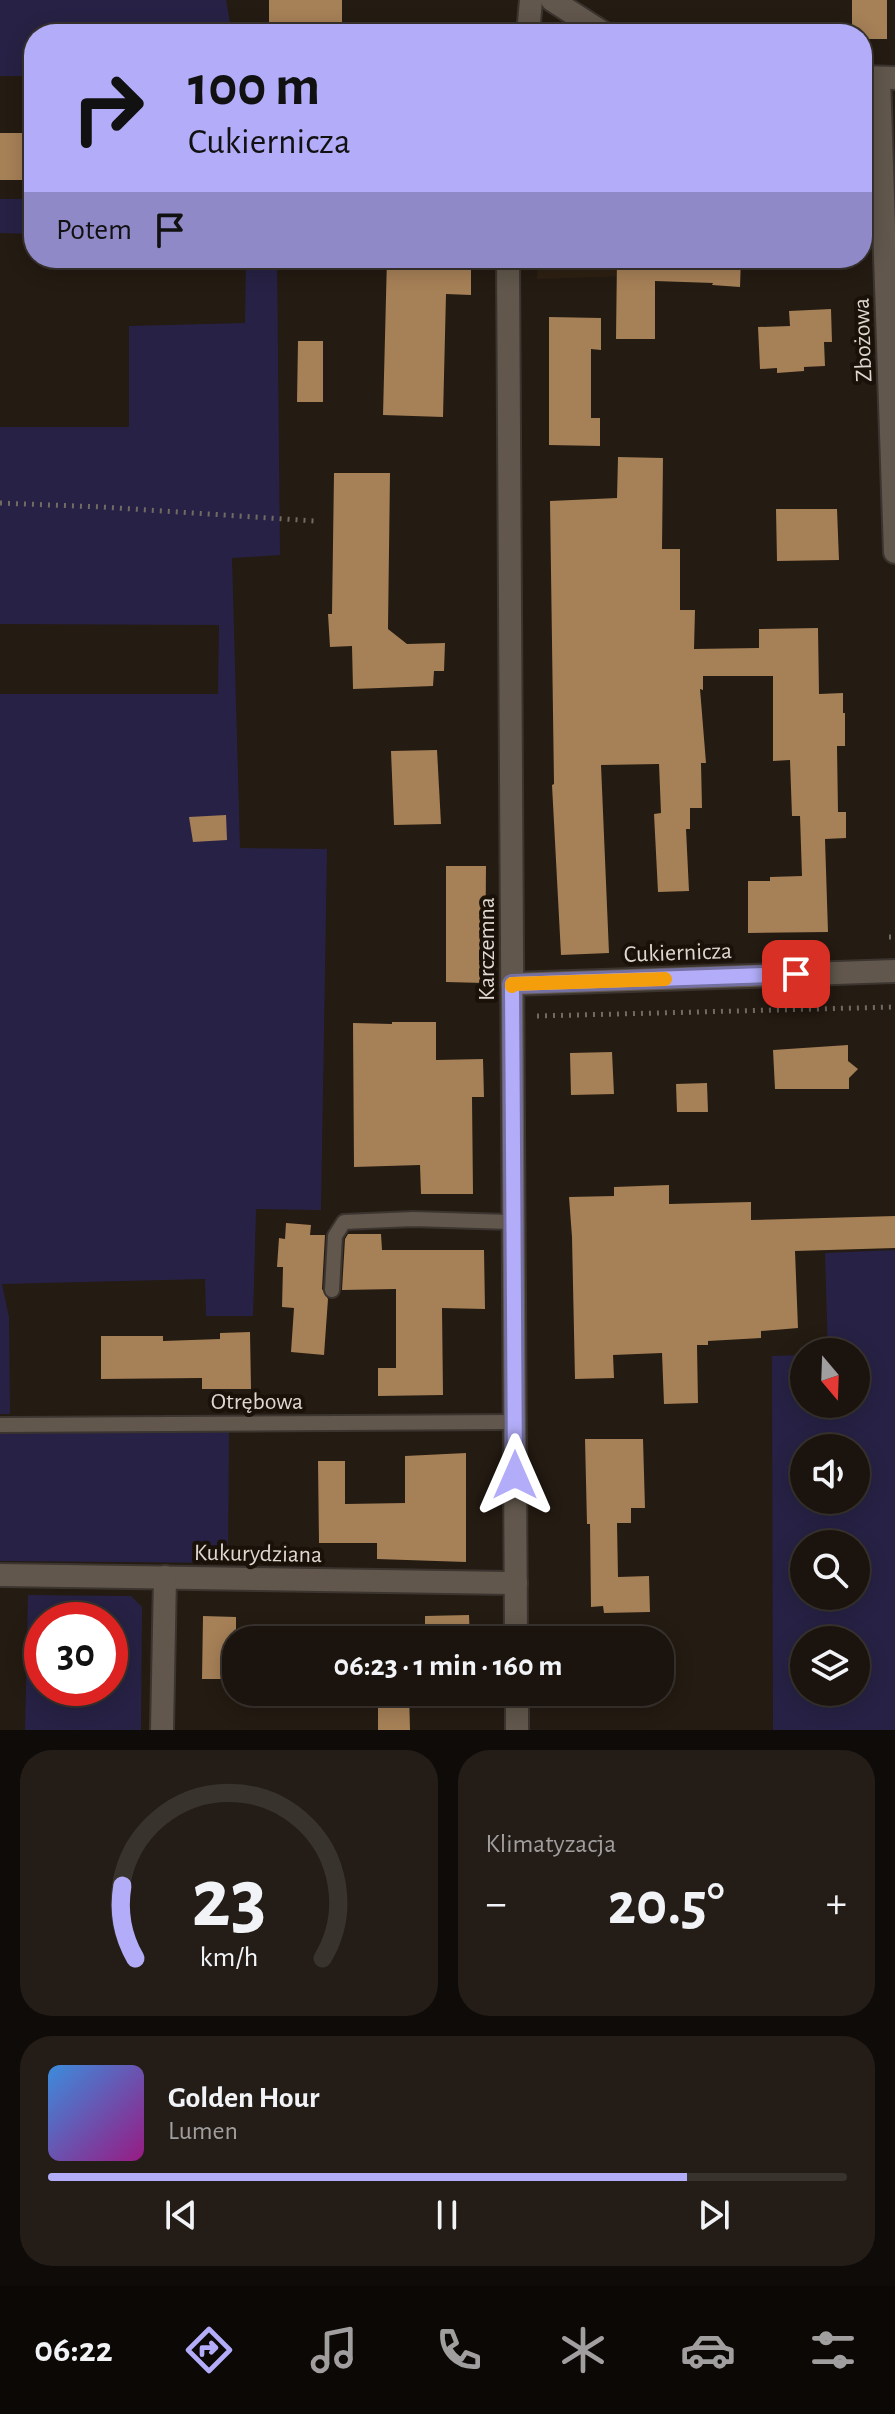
<!DOCTYPE html>
<html lang="pl">
<meta charset="utf-8">
<style>
:root{--surface:#1b140e;--page:#241d17;--text:#f1f3f6;--muted:#a09e9e;--line:#39332e;--accent:#b3adf9}
body{margin:0;font-family:"Alegreya Sans",sans-serif;background:var(--page);color:var(--text);height:100vh;display:flex;flex-direction:column;font-size:30px;white-space:nowrap}
*{box-sizing:border-box;margin:0}
p{font-size:26px;color:var(--muted)}
.icon{flex:none;width:44px;height:44px;fill:none;stroke:currentColor;stroke-width:2;stroke-linecap:round;stroke-linejoin:round}
.map{position:relative;height:1730px;overflow:hidden}
.details{display:flex;flex-direction:column;gap:20px;padding:20px;background:#0f0b08;flex:1}
.details>*{flex:none}
.banner{position:absolute;left:24px;top:24px;width:848px;height:244px;border-radius:32px;box-shadow:0 4px 20px #0003,0 0 0 2px var(--line);background:#b3adf9;color:#111;overflow:hidden}
.needle{width:52px;rotate:161deg}
.tools{position:absolute;left:790px;top:1338px;display:grid;gap:16px}
.tools a{display:grid;place-items:center;width:80px;height:80px;border-radius:50%;background:var(--surface);box-shadow:0 4px 20px #0003,0 0 0 2px var(--line);font-size:40px}
.speed{position:absolute;left:24px;top:1602px;display:flex;gap:16px;font-size:40px;font-weight:700;text-align:center}
.speed>*{display:grid;place-content:center;width:104px;height:104px;border-radius:50%;background:var(--surface);box-shadow:0 4px 20px #0003,0 0 0 2px var(--line);line-height:1}
.speed .limit{border:12px solid #d22;background:#fff;color:#111}
.pin{position:absolute;display:grid;place-items:center;width:68px;height:68px;color:#fff;margin:-34px;border-radius:16px;box-shadow:0 4px 12px #0006}
.me{position:absolute;width:88px;margin:-44px;rotate:0deg;stroke-linejoin:round;filter:drop-shadow(0 0 6px #0008)}
.turn{display:flex;align-items:center;gap:28px;height:168px;padding:0 32px;font-size:36px}
.turn .icon{width:104px;height:104px;stroke-width:2.5}
.turn b{display:block;font-size:56px;line-height:68px}
.then{display:flex;align-items:center;height:76px;padding:0 32px;background:#0003;gap:16px;font-size:30px}
.big{font-size:60px;font-weight:700;line-height:1.1}
.details .card{flex:1;display:flex;flex-direction:column;justify-content:center;gap:12px;min-width:0;padding:0 28px;border-radius:32px;background:var(--page)}
.details .dial{align-items:center;gap:0}
.dial svg{height:208px;overflow:visible;fill:none;stroke:var(--line);stroke-width:7;stroke-linecap:round;text-anchor:middle}
.dial text{fill:var(--text);stroke:none}
.song{display:flex;align-items:center;gap:24px}
.cover{width:96px;height:96px;border-radius:12px;background:linear-gradient(135deg,hsl(210 70% 55%),hsl(310 70% 35%))}
.played{height:8px;border-radius:4px;background:linear-gradient(90deg,var(--accent) 80%,var(--line) 80%)}
.keys{display:flex;justify-content:space-around;direction:ltr}
.heat{display:flex;justify-content:space-between;align-items:center;font-size:44px;direction:ltr}
.details .tiles{flex:1;display:grid;gap:20px;grid-template-columns:1fr 1fr}
.card:last-child{grid-column:span 2}
.trip{position:absolute;left:222px;top:1626px;width:452px;height:80px;border-radius:32px;background:var(--surface);box-shadow:0 4px 20px #0003,0 0 0 2px var(--line);font-weight:700;line-height:80px;text-align:center}
.dock{display:flex;height:128px;justify-content:space-around;align-items:center;background:#0b0806;color:var(--muted)}
.dock .icon{width:56px;height:56px}
.dock .on{color:var(--accent)}
.dock b{font-size:36px;color:var(--text)}
.map>svg:first-child{display:block}
</style>
<div class="map">
<svg width="895" height="1730" viewBox="0 0 895 1730">
<rect width="100%" height="100%" fill="#241b12"/>
<polygon fill="#2e2113" points="538,258 661,258 661,275 537,279"/>
<g fill="#272245" fill-rule="evenodd">
<polygon points="0,0 226,0 232,34 34,34 34,76 0,76"/>
<polygon points="0,199 34,199 34,234 0,233"/>
<polygon points="246,258 277,258 280,555 232,558 240,848 327,849 321,1210 256,1209 253,1316 206,1316 205,1279 2,1284 9,1317 10,1414 0,1414 0,694 218,694 219,625 0,624 0,427 129,427 129,326 245,323"/>
<path d="M895,1250V1730H773L772,1356L804,1355V1404H856V1352H828L825,1253ZM804,1448H856V1500H804ZM804,1544H856V1596H804ZM804,1640H856V1692H804Z"/>
<polygon points="229,1432 228,1563 0,1561 0,1433"/>
<path d="M28,1595L131,1596L142,1607L141,1730H25ZM110,1620V1688H42V1620Z"/>
</g>
<g fill="#a68057">
<rect x="269" y="0" width="73" height="34"/>
<polygon points="852,0 887,0 887,39 862,39 862,34 852,34"/>
<rect x="0" y="133" width="34" height="47"/>
<polygon points="387,258 471,258 471,295 446,294 443,417 383,415"/>
<polygon points="617,258 741,258 740,287 712,285 713,283 655,281 655,339 616,339"/>
<polygon points="831,309 832,342 824,342 825,366 804,367 804,371 777,373 777,368 760,369 758,327 790,326 789,311"/>
<polygon points="549,317 601,318 601,350 591,349 591,418 600,418 600,446 549,445"/>
<polygon points="298,341 323,341 323,402 297,402"/>
<polygon points="618,457 663,458 662,549 680,549 680,610 695,610 694,649 759,648 759,629 818,628 819,694 843,693 843,713 845,713 845,746 837,746 838,812 846,812 846,838 825,839 828,932 748,933 748,881 770,881 770,877 802,876 800,816 792,816 790,760 773,761 773,676 703,676 703,690 700,689 706,763 701,763 702,808 690,808 690,829 686,829 689,891 658,892 654,814 661,813 659,764 601,765 609,953 561,955 552,785 554,784 550,501 617,498"/>
<polygon points="334,473 390,473 388,629 407,644 445,643 444,671 434,671 433,686 353,689 352,646 330,647 328,614 332,614"/>
<polygon points="776,509 837,509 839,560 777,561"/>
<polygon points="437,750 441,824 394,825 391,751"/>
<polygon points="226,815 227,840 193,842 189,817"/>
<polygon points="446,866 486,866 485,983 446,982"/>
<polygon points="392,1022 436,1022 436,1060 483,1059 484,1097 472,1097 473,1194 421,1194 420,1165 354,1167 353,1023 392,1024"/>
<polygon points="848,1045 848,1061 858,1069 849,1078 849,1089 775,1089 773,1050"/>
<polygon points="612,1052 614,1094 571,1095 570,1053"/>
<polygon points="707,1083 708,1112 677,1112 676,1084"/>
<polygon points="669,1185 669,1204 751,1202 751,1220 895,1216 895,1248 795,1251 798,1328 761,1331 761,1338 708,1341 708,1345 697,1345 698,1403 664,1404 662,1353 613,1355 614,1378 575,1379 572,1237 569,1197 614,1196 614,1187"/>
<polygon points="286,1223 311,1225 310,1235 325,1235 322,1289 328,1299 324,1355 291,1352 294,1308 282,1307 283,1267 277,1267 279,1238 285,1239"/>
<polygon points="348,1234 381,1234 382,1250 484,1250 485,1309 442,1308 443,1395 378,1396 378,1368 396,1368 396,1289 342,1290 345,1239"/>
<polygon points="250,1332 251,1389 202,1389 202,1378 101,1379 101,1336 163,1336 163,1341 220,1339 220,1333"/>
<polygon points="585,1439 643,1439 645,1508 631,1508 631,1523 617,1523 618,1577 649,1576 650,1612 604,1613 603,1606 591,1607 590,1524 587,1524"/>
<polygon points="466,1453 466,1562 377,1559 377,1543 319,1543 318,1461 345,1461 345,1504 405,1503 405,1456"/>
<polygon points="469,1615 470,1640 425,1640 425,1616"/>
<polygon points="203,1616 236,1617 236,1679 202,1679"/>
<polygon points="378,1692 409,1692 410,1730 378,1730"/>
</g>
<g fill="none" stroke-linecap="round" stroke-linejoin="round">
<g stroke="#3b342f" stroke-width="18">
<g id="service">
<polyline points="332,1290 335,1236 344,1222 413,1219 514,1222"/>
<polyline points="0,1425 515,1422"/>
</g>
</g>
<g stroke="#3b342f" stroke-width="26">
<g id="minor">
<polyline points="528,34 531,0"/>
<polyline points="879,78 895,552"/>
<polyline points="508,258 516,1640"/>
<polyline points="512,984 895,971"/>
<polyline points="0,1575 516,1583"/>
<polyline points="517,1692 517,1730"/>
<polyline points="162,1730 165,1577"/>
</g>
</g>
<g stroke="#3b342f" stroke-width="26">
<g id="tertiary">
<polyline points="552,0 605,34"/>
<polyline points="862,77 895,78"/>
</g>
</g>
<g stroke="#726b63" stroke-width="5" stroke-dasharray="2 6" stroke-linecap="butt">
<polyline points="0,503 102,507 315,521"/>
<polyline points="889,937 895,937"/>
<polyline points="537,1016 895,1007"/>
</g>
<use href="#service" stroke="#61574c" stroke-width="14"/>
<use href="#minor" stroke="#61574c" stroke-width="22"/>
<use href="#tertiary" stroke="#61574c" stroke-width="22"/>
</g>
<g fill="none" stroke-linecap="round" stroke-linejoin="round">
<g stroke="#7470a2" stroke-width="20">
<polyline id="route" points="515,1475 512,984 796,974"/>
</g>
<use href="#route" stroke="#b3adf9" stroke-width="14"/>
<polyline stroke="#f59e0b" stroke-width="14" points="512,986 512,984 665,979"/>
</g>
<g text-anchor="middle" stroke-width="8" stroke-linejoin="round" paint-order="stroke">
<g font-size="24" fill="#ded8d1" stroke="#1a1209">
<text transform="translate(862 340) rotate(-92)" y="8">Zbożowa</text>
<text transform="translate(486 949) rotate(-90)" y="8">Karczemna</text>
<text transform="translate(678 952) rotate(-2)" y="8">Cukiernicza</text>
<text x="257" y="1409">Otrębowa</text>
<text transform="translate(258 1553) rotate(1)" y="8">Kukurydziana</text>
</g>
</g>
</svg>
<div class="tools">
<a><svg class="needle" viewBox="-14 -14 28 28"><path d="M0-13l5 13h-10z" fill="#e53935"/><path d="M0 13l5-13h-10z" fill="#a09e9e"/></svg></a>
<a><svg class="icon" aria-label="sound" viewBox="0 0 24 24"><path d="M4 9h4l5-4v14l-5-4H4zM17 9q2 3 0 6"/></svg></a>
<a><svg class="icon" aria-label="search" viewBox="0 0 24 24"><circle cx="10" cy="10" r="6"/><path d="M15 15l6 6"/></svg></a>
<a><svg class="icon" aria-label="layers" viewBox="0 0 24 24"><path d="M12 4l9 5-9 5-9-5zM3 14l9 5 9-5"/></svg></a>
</div>
<div class="speed"><div class="limit">30</div></div>
<div class="pin" style="left:796px;top:974px;background:#d93025"><svg class="icon" aria-label="arrive" viewBox="0 0 24 24"><path d="M6 21V4h12l-3 4 3 4H6"/></svg></div>
<svg class="me" style="left:515px;top:1475px" viewBox="-20 -20 40 40"><path d="M0-17L14 15 0 8-14 15z" fill="#b3adf9" stroke="#fff" stroke-width="4"/></svg>
<div class="trip">06:23 · 1 min · 160 m</div>
<div class="banner">
<div class="turn"><svg class="icon" aria-label="right" viewBox="0 0 24 24"><path d="M7 20v-9h11M14 6l5 5-5 5"/></svg><div><b>100 m</b>Cukiernicza</div></div>
<div class="then">Potem<svg class="icon" aria-label="arrive" viewBox="0 0 24 24"><path d="M6 21V4h12l-3 4 3 4H6"/></svg></div>
</div>
</div>
<section class="details">
<div class="tiles">
<div class="card dial"><svg viewBox="0 0 100 80">
<path d="M14 69A42 42 0 1 1 86 69"/>
<path d="M14 69A42 42 0 0 1 9 41" stroke="#b3adf9"/>
<text x="50" y="56" font-size="32" font-weight="700">23</text>
<text x="50" y="72" font-size="11">km/h</text>
</svg></div>
<div class="card"><p>Klimatyzacja</p>
<div class="heat"><a>−</a><b class="big">20.5°</b><a>+</a></div>
</div>
<div class="card">
<div class="song"><i class="cover"></i><div><b>Golden Hour</b><p>Lumen</p></div></div>
<div class="played"></div>
<div class="keys"><svg class="icon" aria-label="previous" viewBox="0 0 24 24"><path d="M18 5L8 12l10 7zM5 5v14"/></svg><svg class="icon" aria-label="pause" viewBox="0 0 24 24"><path d="M8 5v14M16 5v14"/></svg><svg class="icon" aria-label="next" viewBox="0 0 24 24"><path d="M6 5l10 7-10 7zM19 5v14"/></svg></div>
</div>
</div>
</section>
<nav class="dock">
<b>06:22</b>
<svg class="icon on" aria-label="directions" viewBox="0 0 24 24"><path d="M12 3l9 9-9 9-9-9zM9 14v-3h6M13 9l2 2-2 2"/></svg>
<svg class="icon" aria-label="music" viewBox="0 0 24 24"><path d="M9 18V5l10-2v13"/><circle cx="6" cy="18" r="3"/><circle cx="16" cy="16" r="3"/></svg>
<svg class="icon" aria-label="phone" viewBox="0 0 24 24"><path d="M5 4h4l2 5-3 2q2 4 5 5l2-3 5 2v4C11 20 4 13 5 4z"/></svg>
<svg class="icon" aria-label="climate" viewBox="0 0 24 24"><path d="M12 3v18M4 7l16 10M4 17L20 7"/></svg>
<svg class="icon" aria-label="car" viewBox="0 0 24 24"><path d="M5 17H2v-5l4-1 3-4h7l3 4 3 1v5h-3M9 17h6M6 11h13"/><circle cx="7" cy="17" r="2"/><circle cx="17" cy="17" r="2"/></svg>
<svg class="icon" aria-label="filters" viewBox="0 0 24 24"><path d="M4 7h16M4 17h16"/><circle cx="9" cy="7" r="2"/><circle cx="15" cy="17" r="2"/></svg>
</nav>
